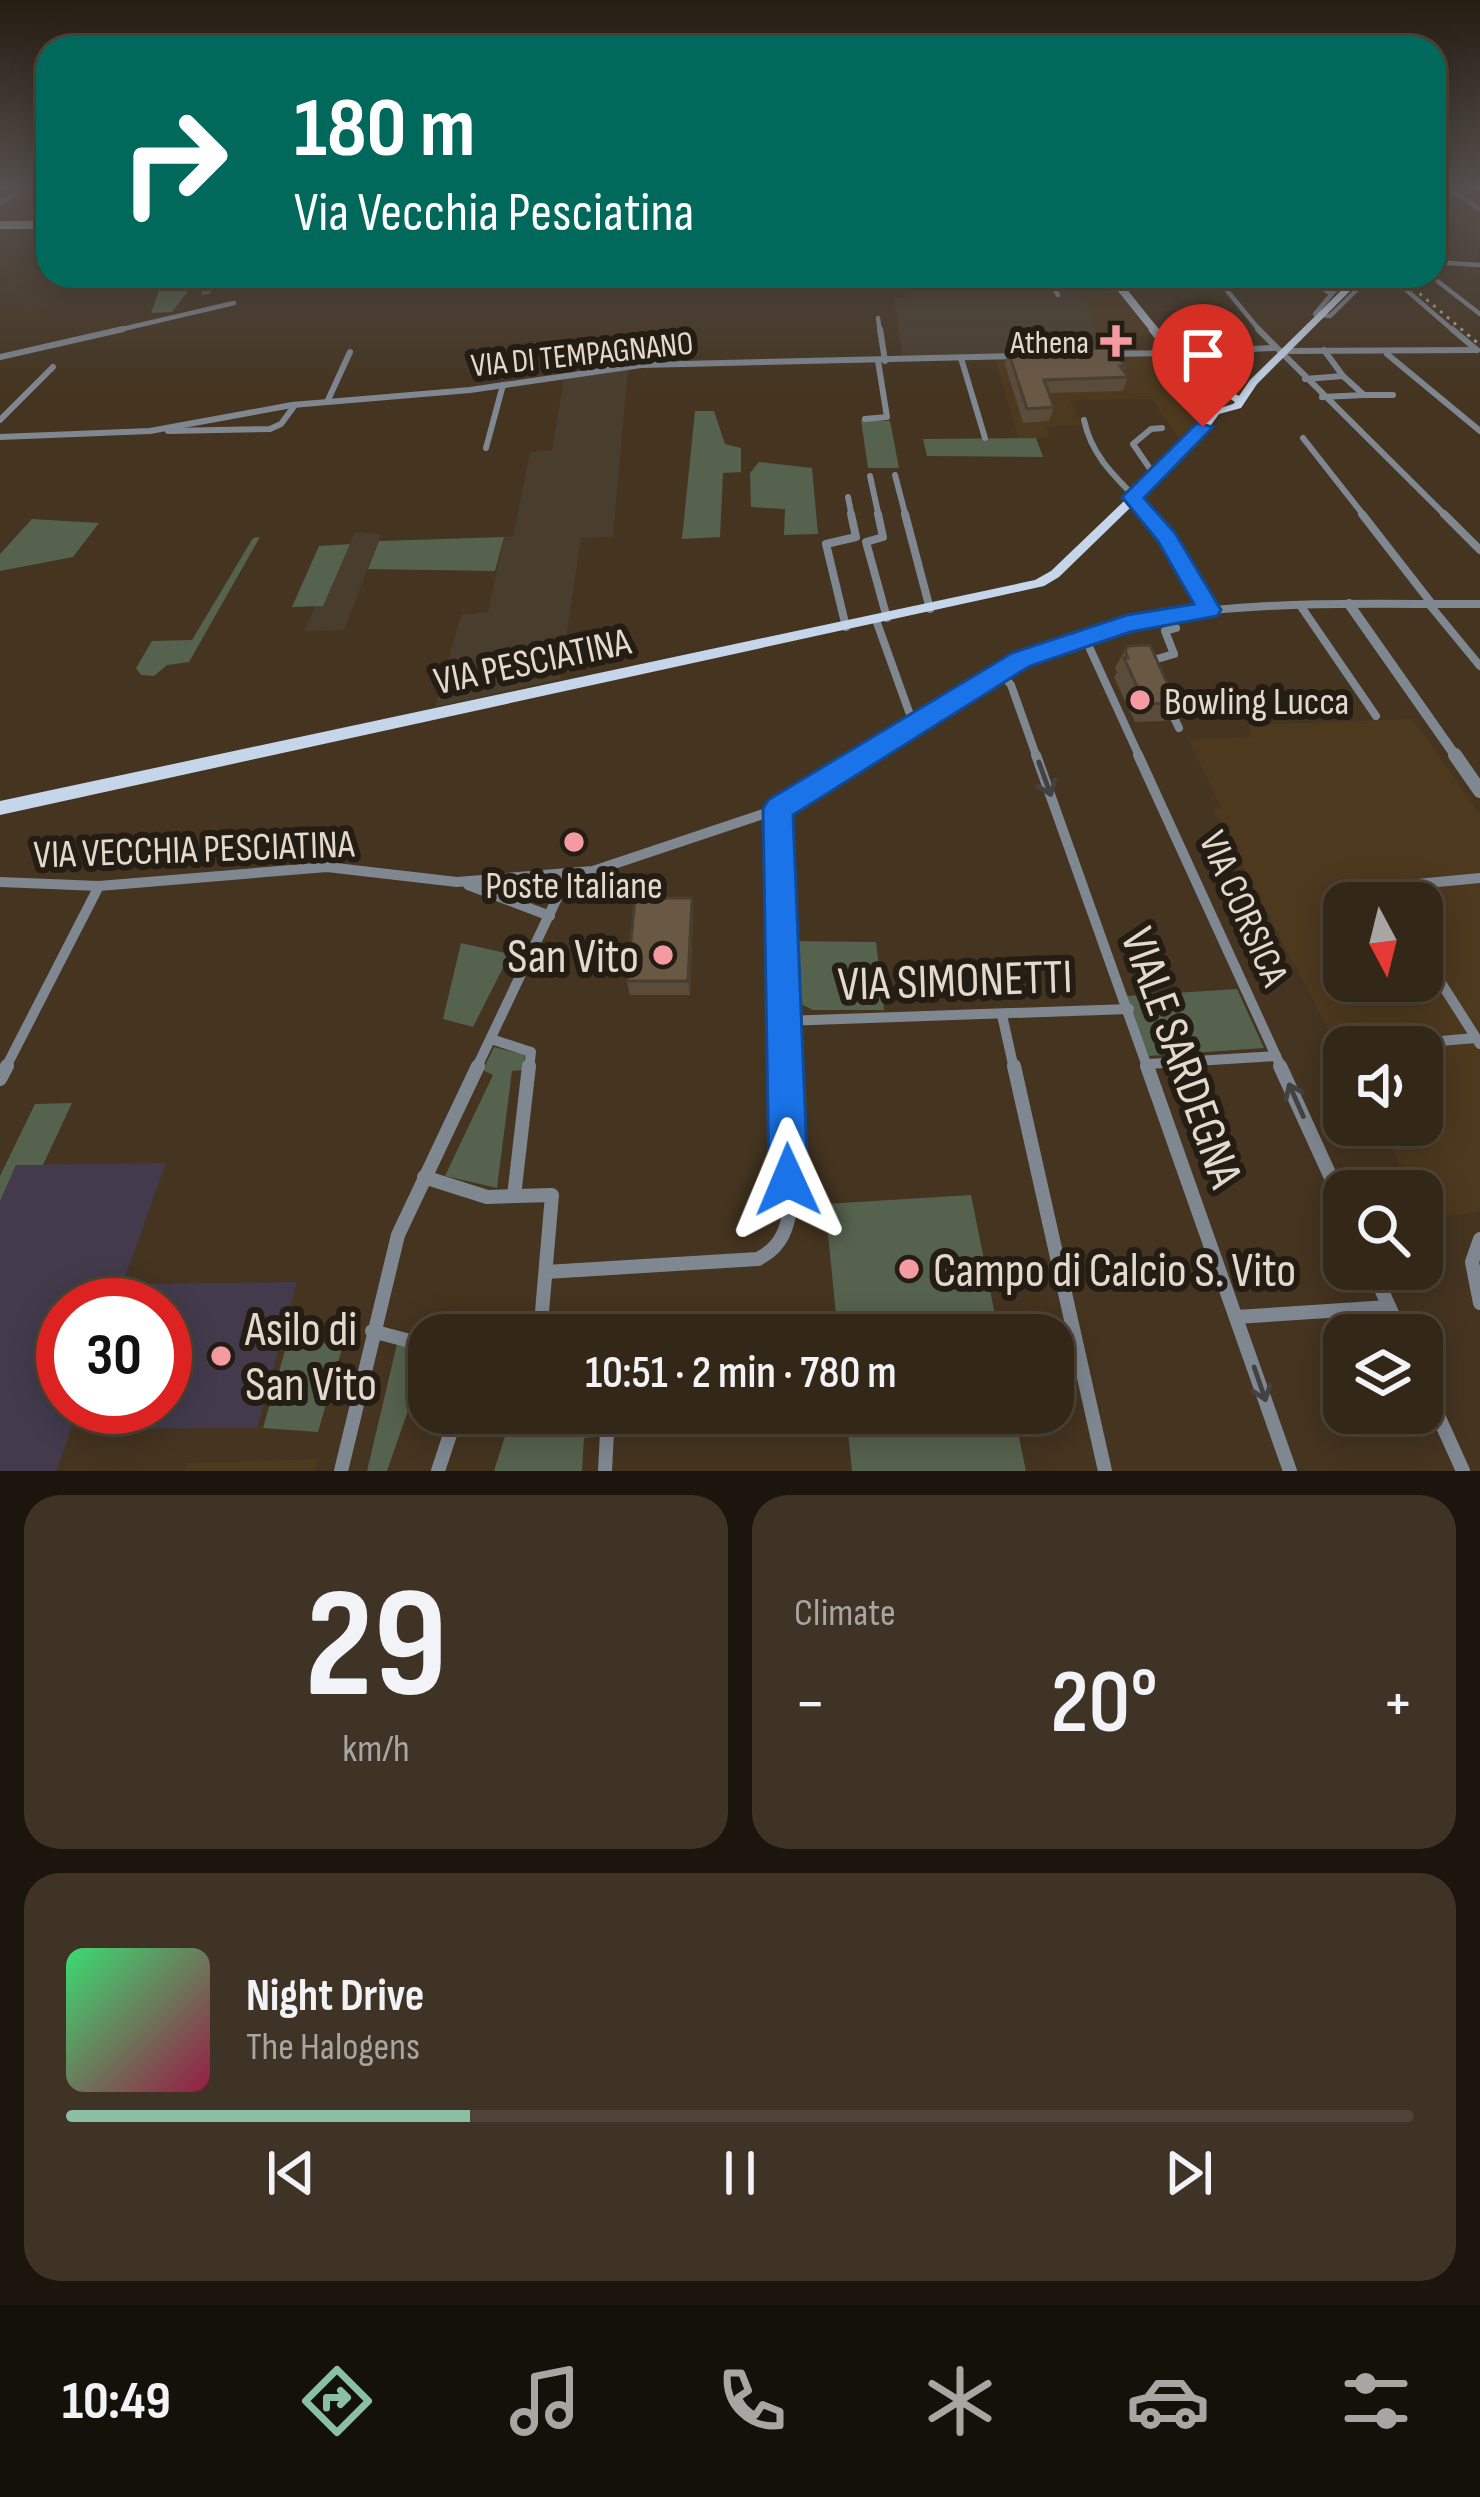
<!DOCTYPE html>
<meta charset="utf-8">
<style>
:root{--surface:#332718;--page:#3e3325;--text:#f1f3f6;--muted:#a9a5a2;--line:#4e4437;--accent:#8abfa5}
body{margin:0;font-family:"Sofia Sans Condensed",sans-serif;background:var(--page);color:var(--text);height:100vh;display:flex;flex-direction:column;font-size:45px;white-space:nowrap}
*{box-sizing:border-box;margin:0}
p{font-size:39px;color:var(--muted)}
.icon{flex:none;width:66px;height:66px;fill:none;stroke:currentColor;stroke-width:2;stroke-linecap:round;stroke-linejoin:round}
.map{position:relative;height:1471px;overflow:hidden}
.panel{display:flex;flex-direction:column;gap:24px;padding:24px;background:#1c150d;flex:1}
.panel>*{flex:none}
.banner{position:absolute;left:36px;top:36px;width:1410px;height:252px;border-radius:36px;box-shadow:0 6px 30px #0003,0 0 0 3px var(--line);background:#00695c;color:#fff;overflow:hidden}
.needle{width:78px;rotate:173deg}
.controls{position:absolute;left:1323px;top:882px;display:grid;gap:24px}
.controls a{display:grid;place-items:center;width:120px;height:120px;border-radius:24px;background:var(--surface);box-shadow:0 6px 30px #0003,0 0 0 3px var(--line);font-size:60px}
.speed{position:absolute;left:36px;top:1278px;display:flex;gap:24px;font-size:60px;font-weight:700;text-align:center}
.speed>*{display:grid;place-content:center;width:156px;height:156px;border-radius:50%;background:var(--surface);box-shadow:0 6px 30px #0003,0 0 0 3px var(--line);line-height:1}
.speed .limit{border:18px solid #d22;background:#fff;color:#111}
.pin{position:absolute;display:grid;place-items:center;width:102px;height:102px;color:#fff;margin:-123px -51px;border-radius:50% 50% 50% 0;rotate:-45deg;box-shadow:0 0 12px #0007}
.pin .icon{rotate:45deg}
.me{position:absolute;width:132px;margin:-66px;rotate:359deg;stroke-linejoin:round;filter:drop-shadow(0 0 9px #0008)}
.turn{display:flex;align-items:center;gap:42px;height:252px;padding:0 60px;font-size:54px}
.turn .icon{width:156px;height:156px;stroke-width:2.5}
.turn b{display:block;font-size:84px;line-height:102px}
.big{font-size:90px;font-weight:600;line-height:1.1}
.panel .tile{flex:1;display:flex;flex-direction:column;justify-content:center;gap:18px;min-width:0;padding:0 42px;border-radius:36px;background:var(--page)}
.panel .dial{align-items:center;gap:0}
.dial b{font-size:156px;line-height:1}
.song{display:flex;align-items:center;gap:36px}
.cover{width:144px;height:144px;border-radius:18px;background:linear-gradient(135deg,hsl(140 70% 55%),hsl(340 70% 35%))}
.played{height:12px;border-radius:6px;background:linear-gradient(90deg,var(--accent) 30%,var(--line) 30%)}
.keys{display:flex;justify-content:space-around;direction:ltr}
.heat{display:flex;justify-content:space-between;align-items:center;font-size:66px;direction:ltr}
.panel .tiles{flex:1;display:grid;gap:24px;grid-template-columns:1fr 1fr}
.tile:last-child{grid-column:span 2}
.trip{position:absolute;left:408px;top:1314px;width:666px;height:120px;border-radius:36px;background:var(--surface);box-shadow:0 6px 30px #0003,0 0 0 3px var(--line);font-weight:600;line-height:120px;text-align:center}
.menu{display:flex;height:192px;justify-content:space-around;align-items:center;background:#14100a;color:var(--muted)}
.menu .icon{width:84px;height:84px}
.menu .active{color:var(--accent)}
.menu b{font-size:54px;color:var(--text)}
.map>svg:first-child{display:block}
</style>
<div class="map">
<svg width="1480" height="1471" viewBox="0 0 1480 1471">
<rect width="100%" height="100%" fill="#443420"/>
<g fill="#4d391e" fill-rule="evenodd">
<polygon points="1107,276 1153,276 1163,290 1123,293 1155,335 1128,337 1138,351 1167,351 1199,388 1202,414 1180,441 1151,399 1070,400 1082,425 1047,427 1050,438 1018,438 994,355 1109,350 1081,295 1120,292"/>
<path d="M1413,719L1480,814V1211L1429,1220L1422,1206V1191H1414L1379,1125H1422V1047H1344V1060L1213,810L1221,808L1188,739L1252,737L1248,725ZM1344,903H1422V981H1344Z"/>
<polygon points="318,1459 315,1471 184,1471 186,1463"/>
</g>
<g fill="#493d2e">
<polygon points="901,276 1107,276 1121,293 1082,296 1109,352 903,357 894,298 907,298"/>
<polygon points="628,369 613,537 581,538 560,679 435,707 461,615 488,612 504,537 513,536 530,452 552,450 564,377"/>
<polygon points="355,532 381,534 344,630 305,631 315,606 323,605"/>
</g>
<g fill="#433b4c">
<polygon points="166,1163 115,1305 63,1305 63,1407 79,1407 56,1471 0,1471 0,1201 16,1165"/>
<polygon points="297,1282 257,1428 84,1429 92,1407 165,1407 165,1305 130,1305 138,1284"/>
</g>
<g fill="#55624d">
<polygon points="96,276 217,276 210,294 201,295 205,281 196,281 172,312 151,313 160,288 84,288"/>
<polygon points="695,411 714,411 725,444 741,448 741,472 723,473 720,537 682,539"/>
<polygon points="861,420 890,421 899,468 868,468"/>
<polygon points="1036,438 1043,457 927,456 923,439"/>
<polygon points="759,462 812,468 818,534 784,535 785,509 751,507 750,473"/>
<polygon points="32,519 99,523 73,557 0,571 0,554"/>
<polygon points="260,537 189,662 167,665 154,676 141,675 136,668 152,641 192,640 253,538"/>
<polygon points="504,537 495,571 368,569 379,541"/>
<polygon points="350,544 323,606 292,607 319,546"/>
<polygon points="793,941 876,942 884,1010 813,1010 799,1003"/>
<polygon points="461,943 510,954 473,1027 443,1019"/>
<polygon points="1237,989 1264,1048 1149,1056 1127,996"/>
<polygon points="494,1047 525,1055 523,1070 512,1071 497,1188 445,1176 493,1075 483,1070"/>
<polygon points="72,1103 43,1165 16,1165 0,1201 0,1176 35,1104"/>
<polygon points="971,1195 999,1335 838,1335 825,1204"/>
<polygon points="288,1340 343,1345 318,1432 263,1428"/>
<polygon points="397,1344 428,1353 387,1471 367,1471"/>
<polygon points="588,1413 600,1413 599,1436 584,1438 582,1471 494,1471 511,1417 520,1418 520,1434 587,1426"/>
<polygon points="846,1413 1014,1413 1026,1471 852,1471"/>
</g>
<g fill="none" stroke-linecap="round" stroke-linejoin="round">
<g stroke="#7f8791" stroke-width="4.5">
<polyline points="1450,190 1480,209"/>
<polyline points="1434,262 1480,265"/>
<polyline points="861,276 863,289"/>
<polyline points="1046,276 1058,295"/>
<polyline points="1215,276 1261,332"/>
<polyline points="1304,276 1330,293"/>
<polyline points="1347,276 1315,314 1330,316 1371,276"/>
<polyline points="1390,276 1455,332"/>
<polyline points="1431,276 1480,314"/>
<polyline points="878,318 880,332"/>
<polyline points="110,332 234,303"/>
</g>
<g stroke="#7f8791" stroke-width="6">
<polyline points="880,329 885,361"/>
<polyline points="1258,329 1447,517"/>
<polyline points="1452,329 1477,350"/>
<polyline points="1285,351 1477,350"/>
<polyline points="1186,352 1274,348"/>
<polyline points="1106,354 1173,353"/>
<polyline points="1387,354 1480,431"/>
<polyline points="0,357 123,329"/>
<polyline points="961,358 985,438"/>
<polyline points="1305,379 1343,376 1324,350"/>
<polyline points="1364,395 1393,395"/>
<polyline points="1322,397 1364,395 1343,376"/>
<polyline points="328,400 350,352"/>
<polyline points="865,419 887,417 878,361"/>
<polyline points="0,420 53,367"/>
<path d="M1084,420C1091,453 1111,473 1134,496"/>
<polyline points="168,431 270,429 281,424 295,405"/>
<polyline points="0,437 150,431 292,405 470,390 641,365 1017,356"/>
<polyline points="1303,438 1365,517"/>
<polyline points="486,448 503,385"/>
<polyline points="895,475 906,517"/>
<polyline points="870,476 879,517"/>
<polyline points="1155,476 1133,444 1151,429 1162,428"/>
<polyline points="848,497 852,517"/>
<polyline points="1132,497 1149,517"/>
</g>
<g stroke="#7f8791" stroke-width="8">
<polyline points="878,514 883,537 866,542 887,618"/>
<polyline points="905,514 930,609"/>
<polyline points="1147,514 1167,538 1209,610"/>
<polyline points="1362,514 1432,604"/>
<polyline points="1444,514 1480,550"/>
<polyline points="1429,604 1480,666"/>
<polyline points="1300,605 1376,716"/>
<polyline points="876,620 913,723"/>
<polyline points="846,627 826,544 856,537 851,514"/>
<polyline points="1085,638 1140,758"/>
<polyline points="1150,661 1174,654 1165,631 1176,628 1167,615"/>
<polyline points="1000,672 1011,685 1037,758"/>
<polyline points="1167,703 1179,728"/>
<path d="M862,758C913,726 965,689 1019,662C1152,593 1334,605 1480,604"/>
</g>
<g stroke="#7f8791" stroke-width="10">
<polyline points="1036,755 1148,1069"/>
<polyline points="1138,755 1282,1069"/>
<polyline points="778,809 785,1069"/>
<polyline points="0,882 99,886 327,867 457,882 593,871 778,809 867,755"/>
<polyline points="468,885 550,916"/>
<polyline points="1393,903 1396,886 1480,878"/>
<polyline points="1422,953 1480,1044"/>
<polyline points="1002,1015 1014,1069"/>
<polyline points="784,1021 1129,1009"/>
<polyline points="491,1039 531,1052 529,1069"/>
<polyline points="1369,1047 1476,1038"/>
<polyline points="1148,1064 1276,1056"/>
<polyline points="5,1069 99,886"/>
<polyline points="476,1069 568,875"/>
</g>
<g stroke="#7f8791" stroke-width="14">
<polyline points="1014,1066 1105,1471"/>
<polyline points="1147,1066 1290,1471"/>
<polyline points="1280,1066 1344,1206"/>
<polyline points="0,1079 7,1066"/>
<polyline points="424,1177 487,1197 552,1195 540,1335"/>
<polyline points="514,1196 529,1066"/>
<polyline points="1480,1239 1472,1262 1480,1303"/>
<polyline points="1372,1269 1402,1335"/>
<path d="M546,1272L758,1259C777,1249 785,1236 789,1215L785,1066"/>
<polyline points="1236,1317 1389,1307"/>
<polyline points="372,1331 429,1346"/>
<polyline points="1422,1380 1463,1471"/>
<polyline points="341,1471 398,1235 478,1066"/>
<polyline points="438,1471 457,1413"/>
<polyline points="605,1471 608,1413"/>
</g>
<polyline stroke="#7f8791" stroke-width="6" points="0,203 24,187"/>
<polyline stroke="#7f8791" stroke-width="10" points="1349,604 1457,758"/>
<polyline stroke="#7f8791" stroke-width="14" points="1455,755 1480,791"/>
<g stroke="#a7b3c3" stroke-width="8">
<polyline points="0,225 48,225"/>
<polyline points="1111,276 1156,332"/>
</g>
<polyline stroke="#a7b3c3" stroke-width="9" points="1153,329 1204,392"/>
<g fill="#c6d6ea" fill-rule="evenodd">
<polygon points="1448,187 1456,187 1434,206 1434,200"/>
<path d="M1356,276H1365L1257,384L1241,408L1219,414L1200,440L1059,577L1044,586L0,815V801L1035,580L1051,571L1192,436L1202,422L1200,390L1225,388L1239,396L1250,380ZM1223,394L1235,402L1233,404L1211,411L1209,395Z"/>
</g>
<polyline stroke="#b7ab9d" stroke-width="3" stroke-dasharray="3 6" stroke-linecap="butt" points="1399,276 1480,345"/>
</g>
<g fill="#5a4c3a">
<polygon points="1008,351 1126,366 1124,372 1128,377 1123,391 1049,393 1054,407 1049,421 1023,423 1005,364"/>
<polygon points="1125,650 1176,703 1165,721 1135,722 1114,677 1117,672 1115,668"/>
<polygon points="693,914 690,995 630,995 627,981"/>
</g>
<polygon fill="#4a3e2f" points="692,898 693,914 690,995 688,981"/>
<g fill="#695843" stroke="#4a3e2f" stroke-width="3">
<polygon points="1109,348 1126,366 1120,366 1128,377 1044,380 1054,407 1027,409 1008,351"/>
<polygon points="1150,645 1176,703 1145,704 1124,658 1128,658 1125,650 1129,646"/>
<polygon points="635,898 692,898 688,981 627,981"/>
</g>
<defs><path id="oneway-shaft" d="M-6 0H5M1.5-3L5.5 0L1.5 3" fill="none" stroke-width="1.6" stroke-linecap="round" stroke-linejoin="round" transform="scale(3)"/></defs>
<g stroke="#444240">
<use href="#oneway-shaft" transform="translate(1045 779) rotate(70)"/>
<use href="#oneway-shaft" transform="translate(1296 1100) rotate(-114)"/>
<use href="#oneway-shaft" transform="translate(1260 1384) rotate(71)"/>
</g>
<linearGradient id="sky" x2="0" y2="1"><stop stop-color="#251d12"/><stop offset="0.48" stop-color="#56504e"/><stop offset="1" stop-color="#56504e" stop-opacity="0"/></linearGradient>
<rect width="1480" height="393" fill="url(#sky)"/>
<polygon fill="#1a73e8" stroke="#114b97" stroke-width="3" points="1197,423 1213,427 1144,498 1175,533 1221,610 1217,616 1130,632 1030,666 793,815 808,1180 802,1193 788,1199 775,1193 769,1180 763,809 768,800 1012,653 1127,615 1194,604 1158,541 1122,497"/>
<g fill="#f49aa1" stroke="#241d14" stroke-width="4.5">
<path d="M1110 323h12v12h12v12h-12v12h-12v-12h-12v-12h12z"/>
<circle cx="1140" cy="700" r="12"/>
<circle cx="574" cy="842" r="12"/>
<circle cx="663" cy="955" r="12"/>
<circle cx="909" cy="1269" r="12"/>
<circle cx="221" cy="1356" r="12"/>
</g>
<g text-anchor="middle" stroke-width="12" stroke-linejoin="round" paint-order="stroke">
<g font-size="33" fill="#e3d9cd" stroke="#241d14" text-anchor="end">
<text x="1089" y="353">Athena</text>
</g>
<g font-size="33" fill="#e3d9cd" stroke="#241d14">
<text transform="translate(582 353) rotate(-6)" y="12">VIA DI TEMPAGNANO</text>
</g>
<g font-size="39" fill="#e3d9cd" stroke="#241d14">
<text transform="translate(532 660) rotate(-12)" y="14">VIA PESCIATINA</text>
<text transform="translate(194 848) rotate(-2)" y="14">VIA VECCHIA PESCIATINA</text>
<text transform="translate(1245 908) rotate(66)" y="14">VIA CORSICA</text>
</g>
<g font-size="39" fill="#e3d9cd" stroke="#241d14" text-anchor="start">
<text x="1164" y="714">Bowling Lucca</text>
<text x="574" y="898" text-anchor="middle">Poste Italiane</text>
</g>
<g font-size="48" fill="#e3d9cd" stroke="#241d14" text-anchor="start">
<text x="639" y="972" text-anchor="end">San Vito</text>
<text x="933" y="1286">Campo di Calcio S. Vito</text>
<text x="245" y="1345">Asilo di<tspan x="245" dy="55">San Vito</tspan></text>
</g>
<g font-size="48" fill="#e3d9cd" stroke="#241d14">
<text transform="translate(955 979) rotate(-2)" y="17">VIA SIMONETTI</text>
<text transform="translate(1183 1057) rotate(70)" y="17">VIALE SARDEGNA</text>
</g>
</g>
</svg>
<div class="controls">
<a><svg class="needle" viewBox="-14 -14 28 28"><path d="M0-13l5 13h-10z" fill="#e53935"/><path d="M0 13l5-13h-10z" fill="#a9a5a2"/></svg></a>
<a><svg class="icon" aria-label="sound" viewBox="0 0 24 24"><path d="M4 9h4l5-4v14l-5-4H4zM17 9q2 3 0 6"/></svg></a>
<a><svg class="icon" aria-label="search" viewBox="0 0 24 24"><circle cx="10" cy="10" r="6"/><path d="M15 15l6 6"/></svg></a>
<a><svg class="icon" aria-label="layers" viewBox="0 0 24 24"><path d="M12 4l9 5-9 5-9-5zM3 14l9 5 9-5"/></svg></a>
</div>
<div class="speed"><div class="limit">30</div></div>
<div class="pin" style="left:1203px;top:427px;background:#d93025"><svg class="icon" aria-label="arrive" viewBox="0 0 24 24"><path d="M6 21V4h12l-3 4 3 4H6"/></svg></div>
<svg class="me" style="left:788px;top:1180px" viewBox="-20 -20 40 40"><path d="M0-17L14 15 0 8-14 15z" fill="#1a73e8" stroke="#fff" stroke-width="4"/></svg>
<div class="trip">10:51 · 2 min · 780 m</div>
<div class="banner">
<div class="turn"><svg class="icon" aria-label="right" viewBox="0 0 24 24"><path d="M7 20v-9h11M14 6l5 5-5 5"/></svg><div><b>180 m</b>Via Vecchia Pesciatina</div></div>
</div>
</div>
<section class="panel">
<div class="tiles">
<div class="tile dial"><b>29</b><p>km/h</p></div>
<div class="tile"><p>Climate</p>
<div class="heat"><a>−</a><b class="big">20°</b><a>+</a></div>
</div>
<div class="tile">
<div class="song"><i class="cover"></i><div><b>Night Drive</b><p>The Halogens</p></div></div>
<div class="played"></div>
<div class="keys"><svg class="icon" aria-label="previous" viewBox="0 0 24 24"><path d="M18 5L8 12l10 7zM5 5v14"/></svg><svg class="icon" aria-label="pause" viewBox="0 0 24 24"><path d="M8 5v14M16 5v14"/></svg><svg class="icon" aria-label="next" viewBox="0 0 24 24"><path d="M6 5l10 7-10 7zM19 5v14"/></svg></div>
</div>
</div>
</section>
<nav class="menu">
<b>10:49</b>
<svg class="icon active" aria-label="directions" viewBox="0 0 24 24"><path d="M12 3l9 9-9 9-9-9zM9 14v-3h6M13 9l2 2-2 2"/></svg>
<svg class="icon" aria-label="music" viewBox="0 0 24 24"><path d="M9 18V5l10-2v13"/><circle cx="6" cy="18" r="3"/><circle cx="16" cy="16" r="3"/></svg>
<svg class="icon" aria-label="phone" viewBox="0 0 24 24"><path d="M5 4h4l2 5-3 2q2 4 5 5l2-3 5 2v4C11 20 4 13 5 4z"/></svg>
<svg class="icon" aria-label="climate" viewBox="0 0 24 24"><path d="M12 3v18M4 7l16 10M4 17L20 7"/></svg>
<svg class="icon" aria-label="car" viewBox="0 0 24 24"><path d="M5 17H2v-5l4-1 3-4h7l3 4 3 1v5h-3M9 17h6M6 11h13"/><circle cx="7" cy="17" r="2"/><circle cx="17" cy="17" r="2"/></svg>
<svg class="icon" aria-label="filters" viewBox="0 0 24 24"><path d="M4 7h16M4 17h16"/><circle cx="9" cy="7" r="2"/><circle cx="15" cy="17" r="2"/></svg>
</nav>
